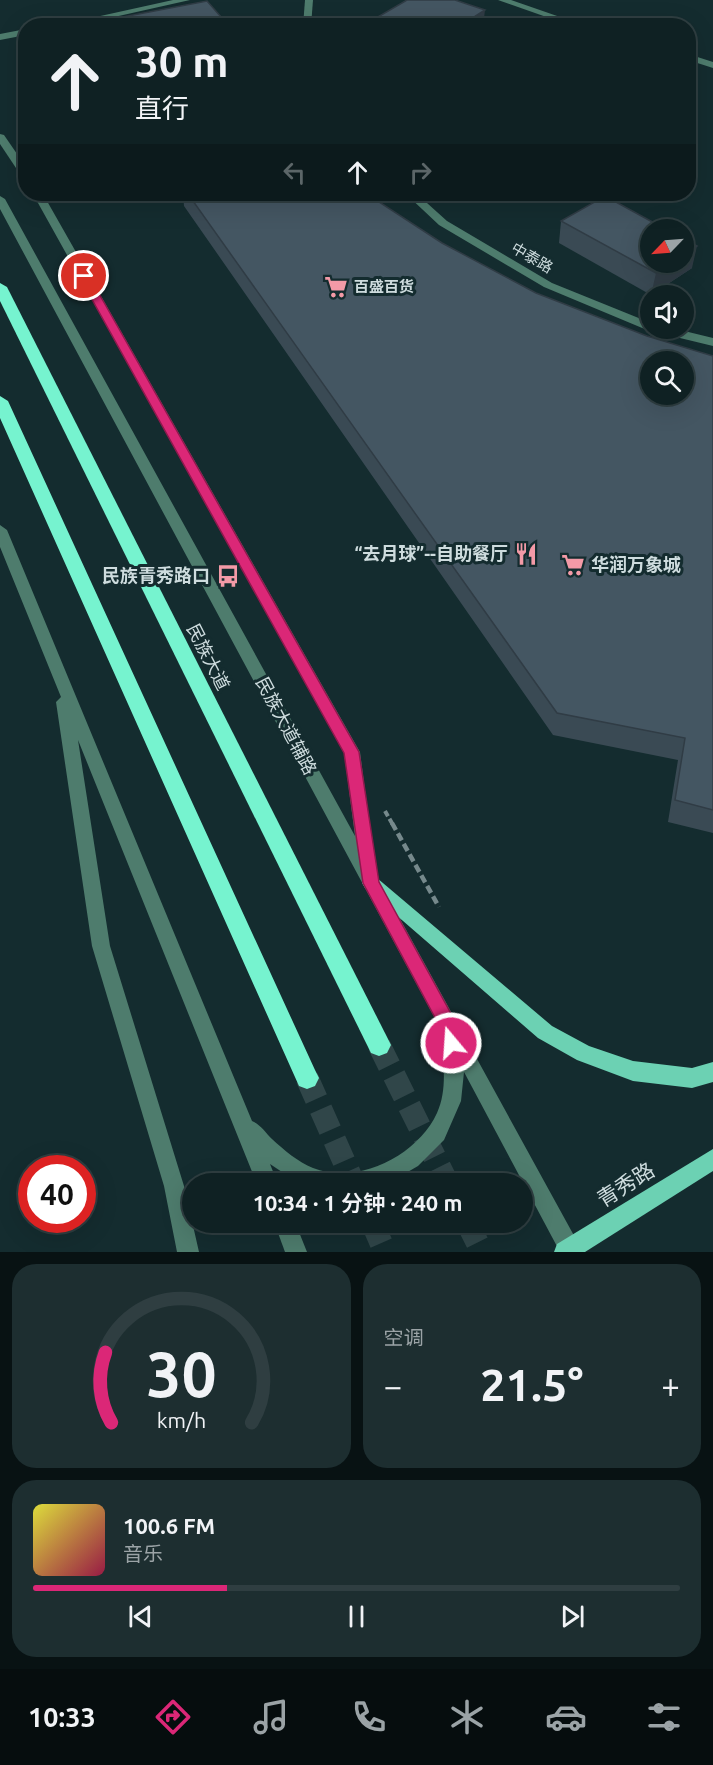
<!DOCTYPE html>
<html lang="zh">
<meta charset="utf-8">
<style>
:root{--surface:#0f2123;--page:#1d2e30;--text:#f1f3f6;--muted:#9ba3a6;--line:#2f3e41;--accent:#db2777}
body{margin:0;font-family:Ubuntu,"Noto Sans SC",sans-serif;background:var(--page);color:var(--text);height:100vh;display:flex;flex-direction:column;font-size:22px;white-space:nowrap}
*{box-sizing:border-box;margin:0}
p{font-size:20px;color:var(--muted)}
.icon{flex:none;width:33px;height:33px;fill:none;stroke:currentColor;stroke-width:2;stroke-linecap:round;stroke-linejoin:round}
.map{position:relative;height:1252px;overflow:hidden}
.side{display:flex;flex-direction:column;gap:12px;padding:12px;background:#081213;flex:1}
.side>*{flex:none}
.guide{position:absolute;left:18px;top:18px;width:678px;height:183px;border-radius:24px;box-shadow:0 6px 24px #0002,0 0 0 2px var(--line);background:#0f2123;color:var(--text);overflow:hidden}
.needle{width:39px;rotate:245deg}
.buttons{position:absolute;left:640px;top:219px;display:grid;gap:12px}
.buttons a{display:grid;place-items:center;width:54px;height:54px;border-radius:50%;background:var(--surface);box-shadow:0 6px 24px #0002,0 0 0 2px var(--line);font-size:30px}
.speed{position:absolute;left:18px;top:1155px;display:flex;gap:12px;font-size:30px;font-weight:700;text-align:center}
.speed>*{display:grid;place-content:center;width:78px;height:78px;border-radius:50%;background:var(--surface);box-shadow:0 6px 24px #0002,0 0 0 2px var(--line);line-height:1}
.speed .limit{border:9px solid #d22;background:#fff;color:#111}
.pin{position:absolute;display:grid;place-items:center;width:51px;height:51px;color:#fff;margin:-26px;border:3px solid #fff;border-radius:50%;box-shadow:0 2px 6px #0007}
.me{position:absolute;width:66px;margin:-33px;rotate:342deg;stroke-linejoin:round;filter:drop-shadow(0 0 4px #0008)}
.turn{display:flex;align-items:center;gap:21px;height:126px;padding:0 18px;font-size:27px}
.turn .icon{width:78px;height:78px;stroke-width:2.5}
.turn b{display:block;font-size:42px;line-height:51px}
.lanes{display:flex;align-items:center;height:57px;padding:0 18px;background:#0003;justify-content:center;gap:30px;direction:ltr}
.lanes .off{opacity:.35}
.big{font-size:45px;font-weight:600;line-height:1.1}
.side .tile{flex:1;display:flex;flex-direction:column;justify-content:center;gap:9px;min-width:0;padding:0 21px;border-radius:24px;background:var(--page)}
.side .dial{align-items:center;gap:0}
.dial svg{height:156px;overflow:visible;fill:none;stroke:var(--line);stroke-width:7;stroke-linecap:round;text-anchor:middle}
.dial text{fill:var(--text);stroke:none}
.song{display:flex;align-items:center;gap:18px}
.cover{width:72px;height:72px;border-radius:9px;background:linear-gradient(135deg,hsl(60 70% 55%),hsl(340 70% 35%))}
.played{height:6px;border-radius:3px;background:linear-gradient(90deg,var(--accent) 30%,var(--line) 30%)}
.keys{display:flex;justify-content:space-around;direction:ltr}
.heat{display:flex;justify-content:space-between;align-items:center;font-size:33px;direction:ltr}
.side .tiles{flex:1;display:grid;gap:12px;grid-template-columns:1fr 1fr}
.tile:last-child{grid-column:span 2}
.trip{position:absolute;left:182px;top:1173px;width:351px;height:60px;border-radius:30px;background:var(--surface);box-shadow:0 6px 24px #0002,0 0 0 2px var(--line);font-weight:600;line-height:60px;text-align:center}
.menu{display:flex;height:96px;justify-content:space-around;align-items:center;background:#060d0e;color:var(--muted)}
.menu .icon{width:42px;height:42px}
.menu .on{color:var(--accent)}
.menu b{font-size:27px;color:var(--text)}
.map>svg:first-child{display:block}
</style>
<div class="map">
<svg width="713" height="1252" viewBox="0 0 713 1252">
<rect width="100%" height="100%" fill="#142c2f"/>
<g fill="none" stroke-linecap="round" stroke-linejoin="round">
<g stroke="#304649" stroke-width="23" stroke-dasharray="23 11" stroke-linecap="butt">
<polyline points="379,1045 448,1184"/>
<polyline points="307,1078 354,1184"/>
<polyline points="372,1222 385,1252"/>
<polyline points="467,1222 482,1252"/>
</g>
<polyline stroke="#76898c" stroke-width="4" stroke-dasharray="6 3" stroke-linecap="butt" points="385,811 393,825"/>
<polyline stroke="#76898c" stroke-width="4.5" stroke-dasharray="8 4" stroke-linecap="butt" points="392,823 439,907"/>
<g fill="#4e7c6d" fill-rule="evenodd">
<polygon points="173,0 190,0 74,26 55,26"/>
<polygon points="305,0 313,0 311,26 303,26"/>
<polygon points="498,0 511,0 586,26 572,26"/>
<polygon points="26,29 26,35 0,40 0,34"/>
<polygon points="688,54 713,62 713,68 688,60"/>
<polygon points="0,134 4,135 26,167 26,178 22,177 0,144"/>
<path d="M33,194H43L360,752L376,875L583,1252H560L464,1072L461,1101L444,1140L418,1166L399,1177L385,1184H300L270,1164L278,1184H257L78,740L110,946L184,1186L199,1252H177L164,1186L92,946L56,702L61,697L0,547V525L7,530L252,1121C260,1124 266,1133 272,1139C284,1150 298,1162 313,1168C358,1186 418,1155 437,1113C447,1091 444,1065 441,1041L444,1035L0,209V196L5,199L355,836L344,752Z"/>
<polygon points="406,194 417,194 447,221 552,283 651,323 651,328 672,328 713,338 713,346 647,330 544,287 439,225"/>
<polygon points="274,1222 295,1222 307,1252 285,1252"/>
</g>
<g fill="#6cd1b3" fill-rule="evenodd">
<polygon points="371,875 377,878 552,1026 589,1046 633,1061 692,1068 713,1062 713,1082 692,1088 633,1081 577,1060 538,1038 365,888 362,883 365,878"/>
<polygon points="713,1149 713,1171 585,1252 554,1252 557,1244"/>
</g>
<g fill="#76f3cf" fill-rule="evenodd">
<polygon points="0,283 7,287 387,1037 391,1045 387,1053 379,1056 371,1053 0,301"/>
<polygon points="0,396 8,401 315,1070 319,1078 315,1086 307,1089 299,1086 0,418"/>
</g>
</g>
<g fill="#3a4a54">
<polygon points="183,194 367,194 442,243 536,293 647,336 713,356 713,833 668,822 678,760 553,735 184,206"/>
<polygon points="561,221 692,268 651,295 559,243"/>
</g>
<g fill="#303c45">
<polygon points="485,10 483,26 460,26"/>
<polygon points="697,246 692,268 651,295 656,273 671,262 684,262 684,254"/>
</g>
<g fill="#445662" stroke="#303c45" stroke-width="1.5" fill-rule="evenodd">
<polygon points="407,0 455,0 485,10 460,26 364,25"/>
<polygon points="207,1 229,26 107,26 111,25 107,20"/>
<path d="M188,194H367L442,243L536,293L647,336L713,356V810L675,800L685,738L557,713ZM651,362H684V394H651Z"/>
<polygon points="605,196 667,230 651,230 651,262 671,262 656,273 561,221"/>
<polygon points="684,239 697,246 684,254"/>
</g>
<polygon fill="#db2777" stroke="#8e194d" stroke-width="1.5" points="84,273 89,276 359,752 379,882 454,1019 460,1043 458,1049 451,1052 445,1049 440,1027 363,883 344,753 79,276"/>
<defs>
<g id="supermarket-bare" transform="scale(1.8)"><path d="M-6-5.5h2.5l.6 2H6L4.5 2H-2.5L-4.4-4H-6ZM-1.5 3.2a1.3 1.3 0 1 0 .1 0ZM3 3.2a1.3 1.3 0 1 0 .1 0Z" fill="#f39aa7" stroke="#142c2f" stroke-width="2.5" paint-order="stroke"/></g>
<g id="restaurant-bare" transform="scale(1.8)"><path d="M-5-6h1v4h1v-4h1v4h1v-4h1v5L-1.5 .5V6h-2V.5L-5-1ZM5-6V6H3V1.5H1.5Q1.5-4 5-6Z" fill="#f39aa7" stroke="#142c2f" stroke-width="2.5" paint-order="stroke"/></g>
<g id="bus-bare" transform="scale(1.8)"><path d="M-5-6H5V4H4V6H2V4H-2V6H-4V4H-5ZM-3.5-4V0h7V-4ZM-3.5 1.2v1.5H-2V1.2ZM2 1.2v1.5H3.5V1.2Z" fill="#f39aa7" stroke="#142c2f" stroke-width="2.5" paint-order="stroke"/></g>
</defs>
<g fill-rule="evenodd">
<use href="#supermarket-bare" x="336" y="287"/>
<use href="#restaurant-bare" x="526" y="554"/>
<use href="#supermarket-bare" x="573" y="565"/>
<use href="#bus-bare" x="228" y="576"/>
</g>
<g text-anchor="middle" stroke-width="6" stroke-linejoin="round" paint-order="stroke">
<g font-size="15" fill="#cedcde" stroke="#142c2f">
<text transform="translate(532 258) rotate(30)" y="5">中泰路</text>
</g>
<g font-size="15" font-weight="bold" fill="#cedcde" stroke="#142c2f" text-anchor="start">
<text x="354" y="292">百盛百货</text>
</g>
<g font-size="18" font-weight="bold" fill="#cedcde" stroke="#142c2f" text-anchor="end">
<text x="508" y="560">“去月球”--自助餐厅</text>
<text x="591" y="571" text-anchor="start">华润万象城</text>
<text x="210" y="582">民族青秀路口</text>
</g>
<g font-size="18" fill="#cedcde" stroke="#142c2f">
<text transform="translate(208 657) rotate(63)" y="6">民族大道</text>
<text transform="translate(286 726) rotate(62)" y="6">民族大道辅路</text>
</g>
<g font-size="21" fill="#cedcde" stroke="#142c2f">
<text transform="translate(626 1185) rotate(-32)" y="7">青秀路</text>
</g>
</g>
</svg>
<div class="buttons">
<a><svg class="needle" viewBox="-14 -14 28 28"><path d="M0-13l5 13h-10z" fill="#e53935"/><path d="M0 13l5-13h-10z" fill="#9ba3a6"/></svg></a>
<a><svg class="icon" aria-label="sound" viewBox="0 0 24 24"><path d="M4 9h4l5-4v14l-5-4H4zM17 9q2 3 0 6"/></svg></a>
<a><svg class="icon" aria-label="search" viewBox="0 0 24 24"><circle cx="10" cy="10" r="6"/><path d="M15 15l6 6"/></svg></a>
</div>
<div class="speed"><div class="limit">40</div></div>
<div class="pin" style="left:84px;top:276px;background:#d93025"><svg class="icon" aria-label="arrive" viewBox="0 0 24 24"><path d="M6 21V4h12l-3 4 3 4H6"/></svg></div>
<svg class="me" style="left:451px;top:1043px" viewBox="-20 -20 40 40"><circle r="17" fill="#db2777" stroke="#fff" stroke-width="3"/><path d="M0-11L8 9 0 5-8 9z" fill="#fff"/></svg>
<div class="trip">10:34 · 1 分钟 · 240 m</div>
<div class="guide">
<div class="turn"><svg class="icon" aria-label="ahead" viewBox="0 0 24 24"><path d="M12 20V5M6 11l6-6 6 6"/></svg><div><b>30 m</b>直行</div></div>
<div class="lanes"><svg class="icon off" aria-label="left" viewBox="0 0 24 24"><path d="M17 20v-9H6M10 6l-5 5 5 5"/></svg><svg class="icon" aria-label="ahead" viewBox="0 0 24 24"><path d="M12 20V5M6 11l6-6 6 6"/></svg><svg class="icon off" aria-label="right" viewBox="0 0 24 24"><path d="M7 20v-9h11M14 6l5 5-5 5"/></svg></div>
</div>
</div>
<section class="side">
<div class="tiles">
<div class="tile dial"><svg viewBox="0 0 100 80">
<path d="M14 69A42 42 0 1 1 86 69"/>
<path d="M14 69A42 42 0 0 1 11 33" stroke="#db2777"/>
<text x="50" y="56" font-size="32" font-weight="700">30</text>
<text x="50" y="72" font-size="11">km/h</text>
</svg></div>
<div class="tile"><p>空调</p>
<div class="heat"><a>−</a><b class="big">21.5°</b><a>+</a></div>
</div>
<div class="tile">
<div class="song"><i class="cover"></i><div><b>100.6 FM</b><p>音乐</p></div></div>
<div class="played"></div>
<div class="keys"><svg class="icon" aria-label="previous" viewBox="0 0 24 24"><path d="M18 5L8 12l10 7zM5 5v14"/></svg><svg class="icon" aria-label="pause" viewBox="0 0 24 24"><path d="M8 5v14M16 5v14"/></svg><svg class="icon" aria-label="next" viewBox="0 0 24 24"><path d="M6 5l10 7-10 7zM19 5v14"/></svg></div>
</div>
</div>
</section>
<nav class="menu">
<b>10:33</b>
<svg class="icon on" aria-label="directions" viewBox="0 0 24 24"><path d="M12 3l9 9-9 9-9-9zM9 14v-3h6M13 9l2 2-2 2"/></svg>
<svg class="icon" aria-label="music" viewBox="0 0 24 24"><path d="M9 18V5l10-2v13"/><circle cx="6" cy="18" r="3"/><circle cx="16" cy="16" r="3"/></svg>
<svg class="icon" aria-label="phone" viewBox="0 0 24 24"><path d="M5 4h4l2 5-3 2q2 4 5 5l2-3 5 2v4C11 20 4 13 5 4z"/></svg>
<svg class="icon" aria-label="climate" viewBox="0 0 24 24"><path d="M12 3v18M4 7l16 10M4 17L20 7"/></svg>
<svg class="icon" aria-label="car" viewBox="0 0 24 24"><path d="M5 17H2v-5l4-1 3-4h7l3 4 3 1v5h-3M9 17h6M6 11h13"/><circle cx="7" cy="17" r="2"/><circle cx="17" cy="17" r="2"/></svg>
<svg class="icon" aria-label="filters" viewBox="0 0 24 24"><path d="M4 7h16M4 17h16"/><circle cx="9" cy="7" r="2"/><circle cx="15" cy="17" r="2"/></svg>
</nav>
